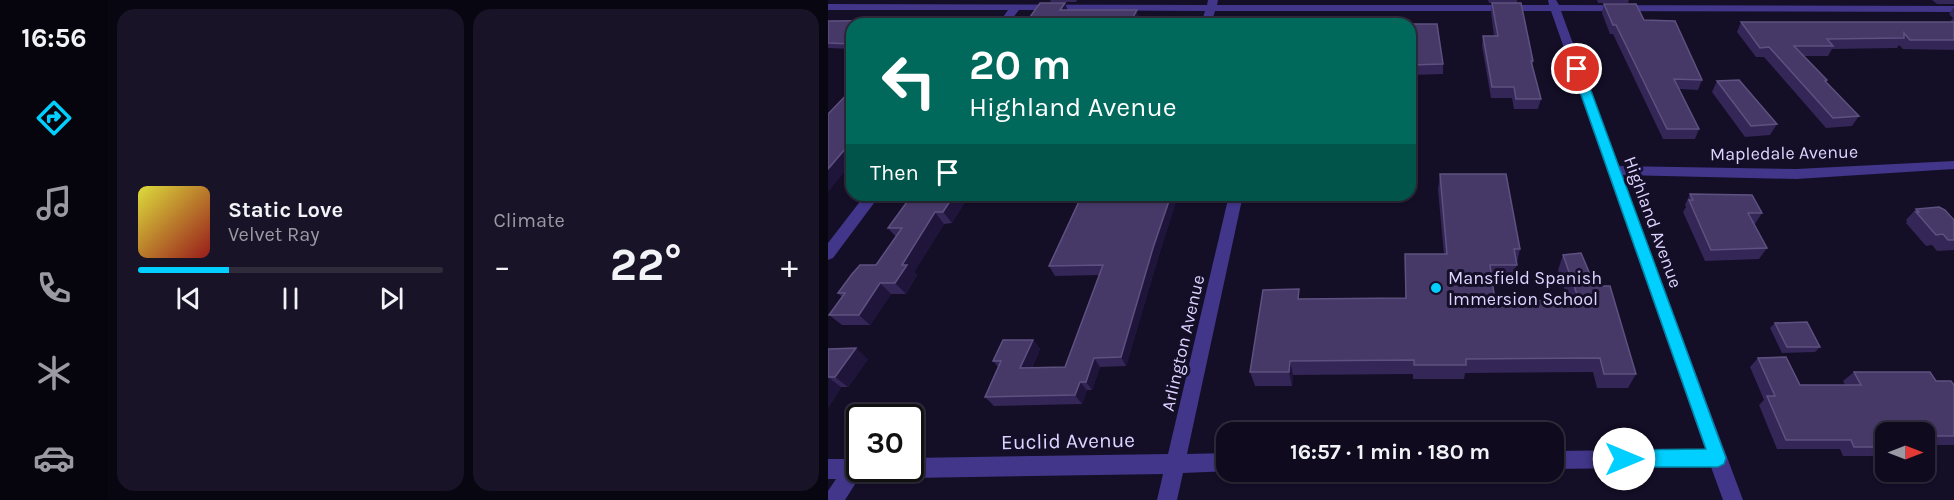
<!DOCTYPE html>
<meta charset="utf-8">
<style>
:root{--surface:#0f0a1d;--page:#181326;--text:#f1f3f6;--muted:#9b9aa4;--line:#2f2b3b;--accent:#00cfff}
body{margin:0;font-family:Karla,sans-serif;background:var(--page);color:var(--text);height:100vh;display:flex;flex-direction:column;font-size:22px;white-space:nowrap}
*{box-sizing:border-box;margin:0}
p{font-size:20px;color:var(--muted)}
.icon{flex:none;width:33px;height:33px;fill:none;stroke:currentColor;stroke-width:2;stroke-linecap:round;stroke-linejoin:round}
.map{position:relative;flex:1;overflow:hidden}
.side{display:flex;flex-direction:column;gap:9px;padding:9px;background:#080610;width:720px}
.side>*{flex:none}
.hud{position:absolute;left:18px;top:18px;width:570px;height:183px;border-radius:18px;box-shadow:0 2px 4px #0004,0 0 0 2px var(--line);background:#00695c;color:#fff;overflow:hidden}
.needle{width:39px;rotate:90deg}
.buttons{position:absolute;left:1047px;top:422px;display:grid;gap:12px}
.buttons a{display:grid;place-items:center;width:60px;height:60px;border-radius:12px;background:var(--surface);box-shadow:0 2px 4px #0004,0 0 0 2px var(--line);font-size:30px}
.speed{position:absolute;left:18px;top:404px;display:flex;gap:12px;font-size:30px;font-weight:700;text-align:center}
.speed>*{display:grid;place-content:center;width:78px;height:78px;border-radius:50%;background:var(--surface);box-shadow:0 2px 4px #0004,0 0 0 2px var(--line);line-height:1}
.speed .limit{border:3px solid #111;border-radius:9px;background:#fff;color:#111}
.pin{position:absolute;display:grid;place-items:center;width:51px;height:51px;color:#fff;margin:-26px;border:3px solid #fff;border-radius:50%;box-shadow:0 2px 6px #0007}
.me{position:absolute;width:66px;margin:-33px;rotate:90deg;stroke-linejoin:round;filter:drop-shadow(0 0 4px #0008)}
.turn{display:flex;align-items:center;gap:21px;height:126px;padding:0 24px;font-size:27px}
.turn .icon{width:78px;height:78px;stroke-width:2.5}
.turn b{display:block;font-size:42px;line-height:51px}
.then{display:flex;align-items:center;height:57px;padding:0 24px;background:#0003;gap:12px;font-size:22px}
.big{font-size:45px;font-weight:700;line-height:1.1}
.side .tile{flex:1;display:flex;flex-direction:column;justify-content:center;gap:9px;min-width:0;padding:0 21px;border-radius:18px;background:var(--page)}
.song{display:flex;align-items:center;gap:18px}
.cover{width:72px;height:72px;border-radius:9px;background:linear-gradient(135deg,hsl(60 70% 55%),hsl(0 70% 35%))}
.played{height:6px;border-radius:3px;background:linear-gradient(90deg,var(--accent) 30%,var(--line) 30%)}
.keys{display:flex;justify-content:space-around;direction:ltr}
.heat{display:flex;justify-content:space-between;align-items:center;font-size:33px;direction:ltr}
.side .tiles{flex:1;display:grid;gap:9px;grid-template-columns:repeat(2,1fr)}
.trip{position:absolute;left:388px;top:422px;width:348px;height:60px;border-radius:18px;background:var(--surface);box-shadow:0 2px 4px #0004,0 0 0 2px var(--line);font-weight:700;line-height:60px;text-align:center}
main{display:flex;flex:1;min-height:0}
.dock{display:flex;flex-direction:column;width:108px;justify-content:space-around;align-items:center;background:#06040c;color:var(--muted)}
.dock .icon{width:42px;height:42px}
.dock .current{color:var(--accent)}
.dock b{font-size:27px;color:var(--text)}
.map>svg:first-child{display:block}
</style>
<main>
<nav class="dock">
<b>16:56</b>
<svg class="icon current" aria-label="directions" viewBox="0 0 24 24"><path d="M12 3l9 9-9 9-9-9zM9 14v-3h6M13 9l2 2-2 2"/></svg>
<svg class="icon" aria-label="music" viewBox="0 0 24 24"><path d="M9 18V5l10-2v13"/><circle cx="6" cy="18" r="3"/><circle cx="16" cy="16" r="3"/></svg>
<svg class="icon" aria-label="phone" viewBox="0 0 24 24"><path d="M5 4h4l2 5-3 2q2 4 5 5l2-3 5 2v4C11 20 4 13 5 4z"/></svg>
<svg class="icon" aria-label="climate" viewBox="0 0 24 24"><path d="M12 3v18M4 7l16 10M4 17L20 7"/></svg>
<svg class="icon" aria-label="car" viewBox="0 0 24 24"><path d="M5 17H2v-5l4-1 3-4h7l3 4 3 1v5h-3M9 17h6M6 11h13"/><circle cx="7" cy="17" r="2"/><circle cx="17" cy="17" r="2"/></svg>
</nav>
<section class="side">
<div class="tiles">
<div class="tile">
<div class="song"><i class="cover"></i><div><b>Static Love</b><p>Velvet Ray</p></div></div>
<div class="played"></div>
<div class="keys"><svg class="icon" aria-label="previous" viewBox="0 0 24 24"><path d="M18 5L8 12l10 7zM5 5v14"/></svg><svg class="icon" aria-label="pause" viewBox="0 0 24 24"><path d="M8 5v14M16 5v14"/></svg><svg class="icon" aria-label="next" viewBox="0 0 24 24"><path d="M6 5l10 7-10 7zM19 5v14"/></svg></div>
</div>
<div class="tile"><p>Climate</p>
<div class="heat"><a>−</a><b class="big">22°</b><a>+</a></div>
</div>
</div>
</section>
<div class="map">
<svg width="1126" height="500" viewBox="0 0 1126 500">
<rect width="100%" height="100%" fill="#140e27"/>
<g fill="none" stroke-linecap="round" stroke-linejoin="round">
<g fill="#413689" fill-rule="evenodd">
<polygon points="380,0 390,0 389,5 721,5 720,0 728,0 731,5 1126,6 1126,12 733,11 790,166 968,169 1126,161 1126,169 968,179 794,175 915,500 895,500 883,467 726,469 726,451 877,449 723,11 387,11 383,24 373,24 377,11 191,10 180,24 170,24 180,10 0,10 0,4 379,5"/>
<polygon points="37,195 52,195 5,258 0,260 0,243"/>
<polygon points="401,195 415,195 359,454 399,453 399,471 403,471 355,473 349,500 329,500 335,474 82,478 74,472 66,478 31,478 17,500 0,500 0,491 8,479 0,479 0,459 32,459 32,468 82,468 82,458 340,454"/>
</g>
</g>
<g fill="#342656">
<polygon points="222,0 249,0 248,2 223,2"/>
<polygon points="660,0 689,0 689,3 661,3"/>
<polygon points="769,0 801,0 800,3 770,3"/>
<polygon points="1104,0 1126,0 1126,4 1109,4"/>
<polygon points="664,3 705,61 704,67 713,99 710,109 686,109 684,98 663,98 654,46 655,36 666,36 663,13"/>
<polygon points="776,4 816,20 874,80 870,90 851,89 871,129 867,139 835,139 785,34 782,34 774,13"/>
<polygon points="1126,7 1126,50 1075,49 1071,45 1069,48 1004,49 1000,56 975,56 999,80 998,82 1031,116 1024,126 998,128 936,57 928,57 909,32 913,22 1122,22 1125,18 1121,14"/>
<polygon points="121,20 123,24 24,24 24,49 0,48 0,21"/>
<polygon points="582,24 615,64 615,74 582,75"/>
<polygon points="889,81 949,124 942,135 917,137 884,92"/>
<polygon points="612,174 692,249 685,280 664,280 667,301 740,300 730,270 735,255 767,286 808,374 800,388 769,388 765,372 637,373 636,379 585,379 585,374 465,375 464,386 427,386 422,372 577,298 577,254 616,254 610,190"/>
<polygon points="862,194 934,213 927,224 926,224 939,248 931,259 877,261 855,212 858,207 857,205"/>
<polygon points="141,195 124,223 116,224 86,272 89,275 78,294 63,294 42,325 14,325 1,315 14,297 10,293 48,265 68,237 60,228"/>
<polygon points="254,195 350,195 330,258 298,366 272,367 264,390 259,390 254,404 166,406 157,397 170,367 165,361 205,340 212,349 204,368 237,367 271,275 227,276 221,266"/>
<polygon points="1088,209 1126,220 1126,250 1109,251 1104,245 1098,246 1078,223 1079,222 1078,220"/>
<polygon points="947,323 992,347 987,352 954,353 942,328"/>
<polygon points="0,349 40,359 20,387 13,387 0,408"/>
<polygon points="930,358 972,385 1017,385 1015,381 1026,372 1108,381 1126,385 1126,445 1096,445 1096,432 1058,432 1058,450 1050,456 1015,456 1012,449 949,449 931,405 936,400 922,367"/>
</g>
<g fill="#1f153b">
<polygon points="237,3 241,13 232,10"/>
<polygon points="309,10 312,20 309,24 301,24"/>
<polygon points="24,141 24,163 0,192 0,169"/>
<polygon points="126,195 141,195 124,223 115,212"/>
<polygon points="343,195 350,195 330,258 298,366 293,357 325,248"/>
<polygon points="107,212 116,224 86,272 89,275 78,294 67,283 74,265"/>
<polygon points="52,283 63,294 42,325 31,315"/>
<polygon points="205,340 212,349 200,377 192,368"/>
<polygon points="28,348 40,359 20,387 7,377"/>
<polygon points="266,358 272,367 264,390 258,382"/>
<polygon points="462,361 465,375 464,386 461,372"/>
<polygon points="0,377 13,387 0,408"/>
<polygon points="252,382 259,390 254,404 247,395"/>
</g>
<g fill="#463968" stroke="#5e5180" stroke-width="1.5">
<polygon points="212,3 237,3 232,10 309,10 301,24 197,24"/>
<polygon points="664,3 693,3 705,61 703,61 713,99 688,99 686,87 664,87 655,36 670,36"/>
<polygon points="776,4 808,4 816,20 847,21 874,80 846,79 871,129 839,129 788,25 785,25"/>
<polygon points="121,20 117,24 24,24 24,44 0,43 0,21"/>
<polygon points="510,21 510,24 473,24 473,22"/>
<polygon points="913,22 1126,22 1126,40 1082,40 1076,33 1076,38 999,39 1005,46 966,46 999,80 997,81 1031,116 1005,118 941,47 932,48"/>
<polygon points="582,24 609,24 615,64 582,65"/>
<polygon points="911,80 949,124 923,126 889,81"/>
<polygon points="24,89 24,141 0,169 0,114"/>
<polygon points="612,174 678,174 692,249 686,249 689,265 662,265 667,301 751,300 735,255 753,253 767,286 782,286 808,374 776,374 772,358 638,359 638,365 586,365 586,360 462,361 461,372 422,372 435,290 471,289 470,299 578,298 577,254 619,254"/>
<polygon points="862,194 924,195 934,213 920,213 939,248 883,250 861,200 865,200"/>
<polygon points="84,195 126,195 115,212 107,212 74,265 79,265 67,283 52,283 31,315 1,315 17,293 10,293 24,274 32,265 48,265 74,228 60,228"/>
<polygon points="254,195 343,195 325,248 293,357 266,358 258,382 252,382 247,395 157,397 173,361 165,361 175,340 205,340 192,368 237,367 275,265 221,266"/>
<polygon points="1111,207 1117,210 1126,220 1126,240 1120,240 1115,234 1108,235 1088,212 1091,212 1088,209"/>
<polygon points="979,322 992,347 959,347 947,323"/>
<polygon points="28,348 7,377 0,377 0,349"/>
<polygon points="958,357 972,385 1033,385 1026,372 1102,372 1108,381 1123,381 1126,385 1126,436 1096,436 1096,432 1058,432 1058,437 1056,437 1058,440 1058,447 1026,447 1023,440 958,440 939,396 947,396 930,358"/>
</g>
<polygon fill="#00cfff" stroke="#0087a6" stroke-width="1.5" points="749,66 755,69 898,458 896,464 890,467 796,467 790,465 787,459 790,453 796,450 878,449 744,69"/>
<circle fill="#00cfff" stroke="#140e27" stroke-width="2" cx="608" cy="288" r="6"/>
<g text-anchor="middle" stroke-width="6" stroke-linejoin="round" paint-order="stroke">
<g font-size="18" fill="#ddd4ff" stroke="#140e27">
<text transform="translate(956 153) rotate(-1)" y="6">Mapledale Avenue</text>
<text transform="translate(825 222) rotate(70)" y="6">Highland Avenue</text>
<text transform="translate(355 343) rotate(-77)" y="6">Arlington Avenue</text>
</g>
<g font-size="18" fill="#ddd4ff" stroke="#140e27" text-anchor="start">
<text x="620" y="284">Mansfield Spanish<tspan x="620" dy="21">Immersion School</tspan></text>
</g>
<g font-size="21" fill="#ddd4ff" stroke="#140e27">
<text transform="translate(240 441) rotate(-1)" y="7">Euclid Avenue</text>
</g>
</g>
</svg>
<div class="buttons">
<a><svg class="needle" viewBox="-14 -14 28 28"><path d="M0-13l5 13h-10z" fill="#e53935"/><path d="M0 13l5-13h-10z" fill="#9b9aa4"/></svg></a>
</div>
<div class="speed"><div class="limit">30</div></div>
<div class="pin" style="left:749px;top:69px;background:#d93025"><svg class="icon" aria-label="arrive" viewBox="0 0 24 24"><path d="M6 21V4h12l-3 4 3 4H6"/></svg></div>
<svg class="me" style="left:796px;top:459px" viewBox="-20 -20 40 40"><circle r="19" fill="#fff"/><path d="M0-13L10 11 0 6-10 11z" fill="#00cfff"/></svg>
<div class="trip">16:57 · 1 min · 180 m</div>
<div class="hud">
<div class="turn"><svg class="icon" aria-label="left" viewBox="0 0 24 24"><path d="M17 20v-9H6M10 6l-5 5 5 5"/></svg><div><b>20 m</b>Highland Avenue</div></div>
<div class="then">Then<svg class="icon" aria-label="arrive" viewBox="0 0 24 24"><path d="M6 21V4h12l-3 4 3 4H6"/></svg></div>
</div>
</div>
</main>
